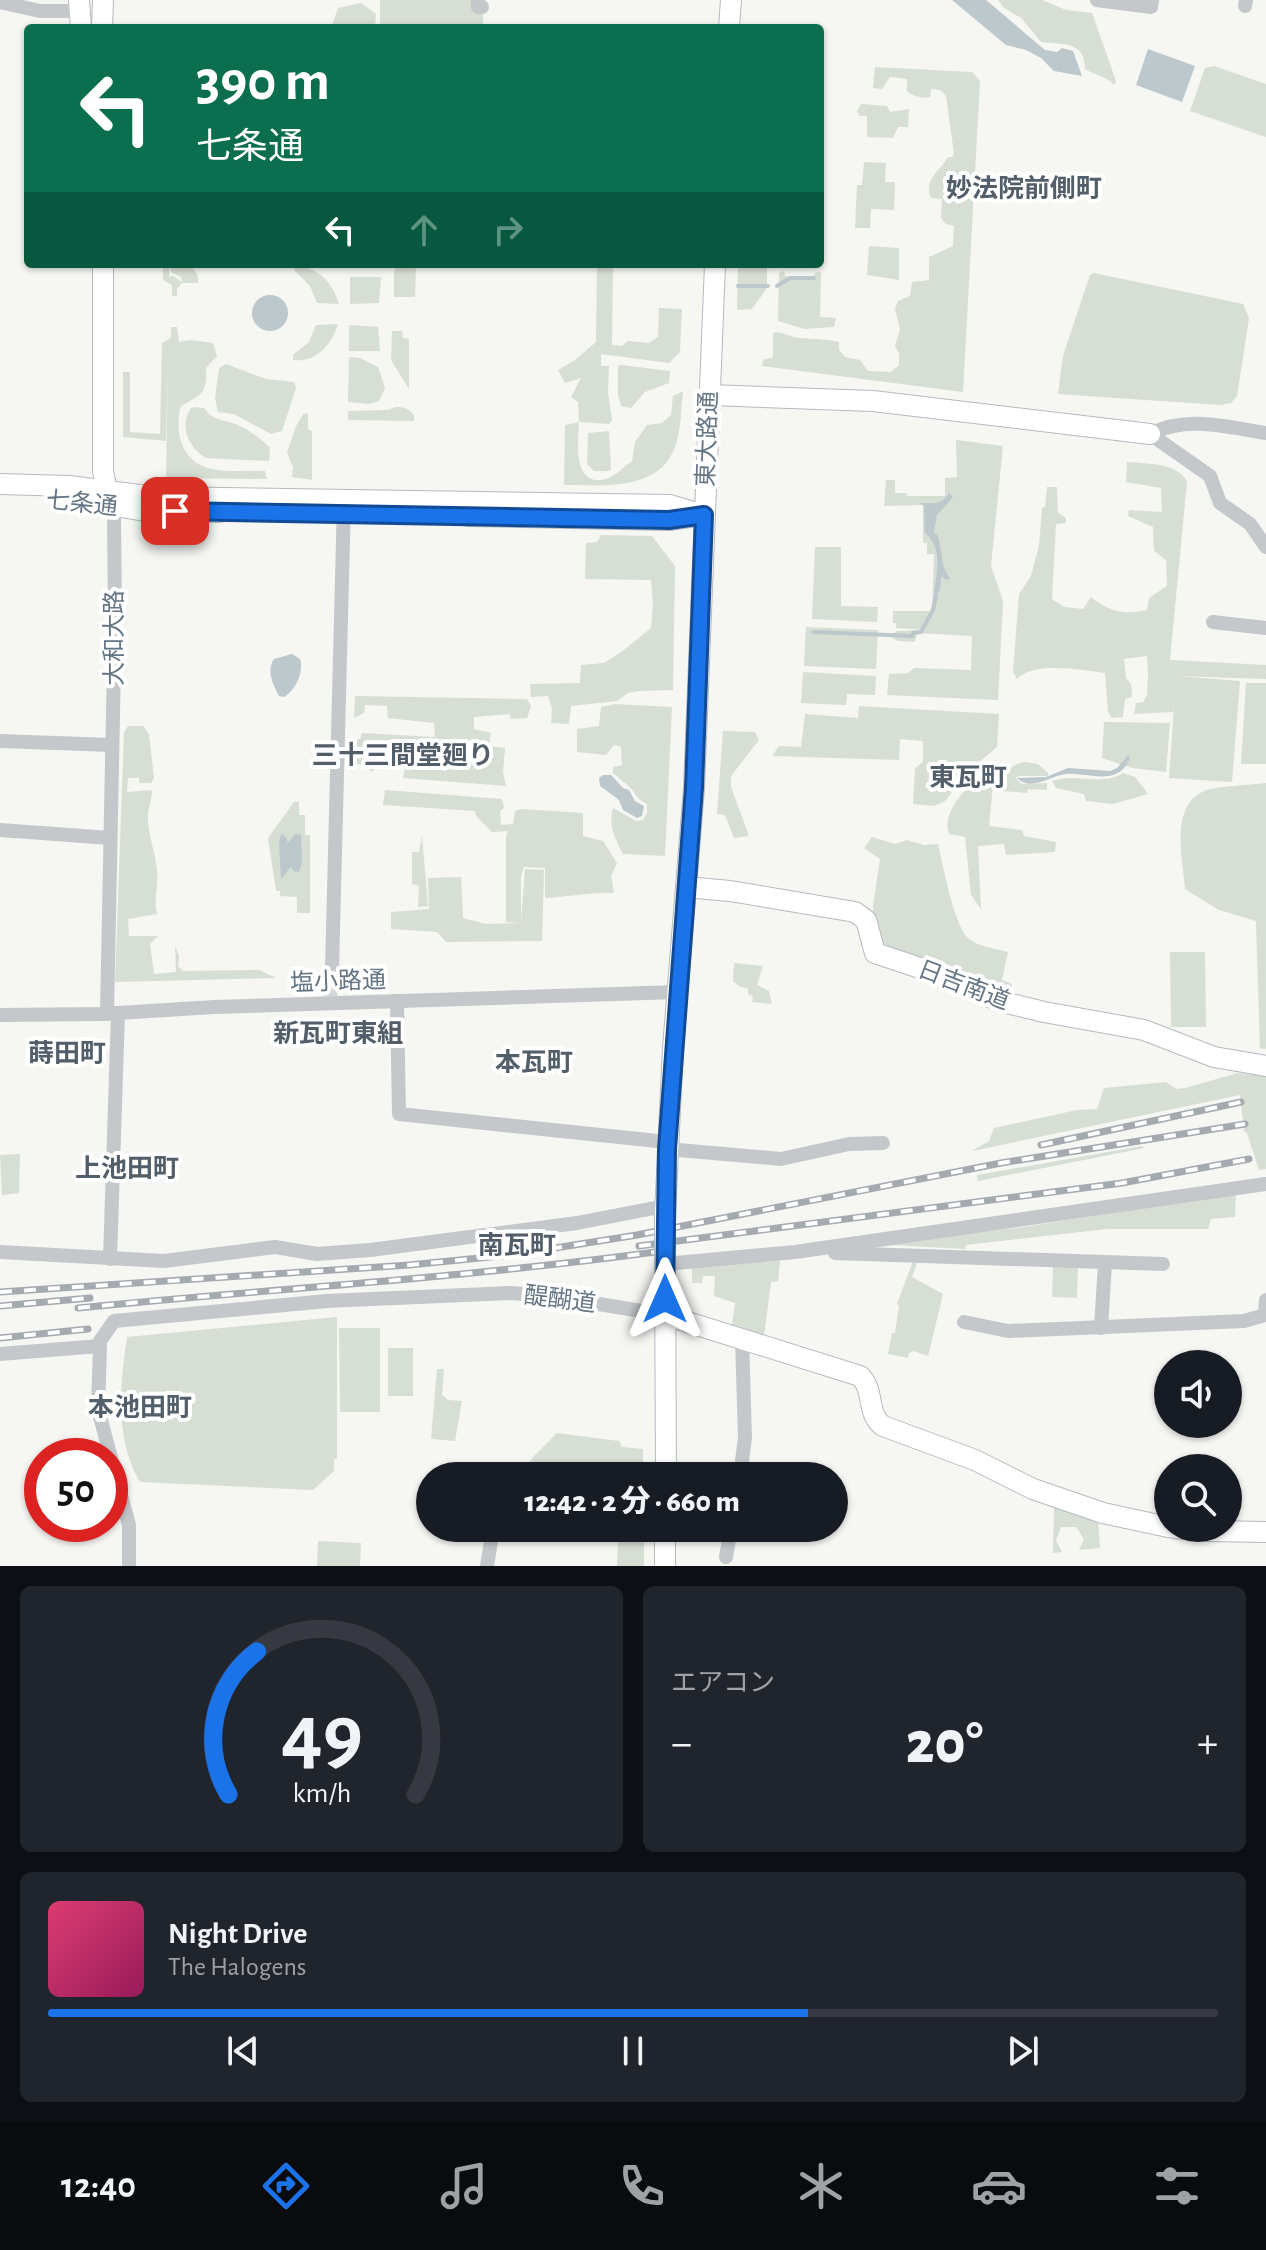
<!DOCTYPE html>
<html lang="ja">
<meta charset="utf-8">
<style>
:root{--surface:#171b24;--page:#20242c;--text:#f1f3f6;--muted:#9ea1a6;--line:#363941;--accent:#1a73e8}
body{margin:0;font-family:"Alegreya Sans","Noto Sans JP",sans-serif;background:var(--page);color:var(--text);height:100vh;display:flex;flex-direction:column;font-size:30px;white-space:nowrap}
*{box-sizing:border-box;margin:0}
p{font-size:26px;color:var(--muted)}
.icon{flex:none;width:44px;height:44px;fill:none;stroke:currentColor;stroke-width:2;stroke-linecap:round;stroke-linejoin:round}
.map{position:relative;height:1566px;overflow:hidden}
.drawer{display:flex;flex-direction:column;gap:20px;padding:20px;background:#0d0f14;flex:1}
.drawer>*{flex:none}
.hud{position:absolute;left:24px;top:24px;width:800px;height:244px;border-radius:8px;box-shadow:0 2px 6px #0004;background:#0b6e4f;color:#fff;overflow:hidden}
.tools{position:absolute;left:1154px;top:1350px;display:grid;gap:16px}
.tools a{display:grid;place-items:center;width:88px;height:88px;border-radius:50%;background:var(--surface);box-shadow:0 2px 6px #0004;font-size:40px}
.speed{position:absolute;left:24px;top:1438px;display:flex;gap:16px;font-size:40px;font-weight:700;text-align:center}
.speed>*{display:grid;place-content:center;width:104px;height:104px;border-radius:50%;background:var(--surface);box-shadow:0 2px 6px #0004;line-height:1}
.speed .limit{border:12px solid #d22;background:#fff;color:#111}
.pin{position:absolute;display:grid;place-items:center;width:68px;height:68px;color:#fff;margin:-34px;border-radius:16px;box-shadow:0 4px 12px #0006}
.me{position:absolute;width:88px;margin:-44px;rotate:0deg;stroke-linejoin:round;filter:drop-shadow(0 0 6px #0008)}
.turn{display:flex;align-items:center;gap:28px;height:168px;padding:0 40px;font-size:36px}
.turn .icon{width:104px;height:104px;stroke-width:2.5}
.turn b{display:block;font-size:56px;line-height:68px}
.lanes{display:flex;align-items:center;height:76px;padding:0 40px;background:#0003;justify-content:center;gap:40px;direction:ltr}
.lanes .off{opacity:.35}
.big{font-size:60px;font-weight:800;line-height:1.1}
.drawer .card{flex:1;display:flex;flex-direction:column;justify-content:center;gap:12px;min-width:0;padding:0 28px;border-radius:12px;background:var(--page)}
.drawer .dial{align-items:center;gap:0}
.dial svg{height:208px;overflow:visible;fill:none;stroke:var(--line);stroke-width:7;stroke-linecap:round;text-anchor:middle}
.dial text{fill:var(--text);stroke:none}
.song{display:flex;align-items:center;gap:24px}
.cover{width:96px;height:96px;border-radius:12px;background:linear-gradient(135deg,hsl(340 70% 55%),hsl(330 70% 35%))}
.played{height:8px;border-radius:4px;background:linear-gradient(90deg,var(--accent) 65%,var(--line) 65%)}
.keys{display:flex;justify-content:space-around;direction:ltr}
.heat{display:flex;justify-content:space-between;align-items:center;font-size:44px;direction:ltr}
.drawer .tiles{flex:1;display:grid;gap:20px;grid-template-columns:1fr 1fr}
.card:last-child{grid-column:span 2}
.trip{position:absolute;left:416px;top:1462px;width:432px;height:80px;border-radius:40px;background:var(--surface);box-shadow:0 2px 6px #0004;font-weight:800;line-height:80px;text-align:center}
.dock{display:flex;height:128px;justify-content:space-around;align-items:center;background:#090b0e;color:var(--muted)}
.dock .icon{width:56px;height:56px}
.dock .on{color:var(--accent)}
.dock b{font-size:36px;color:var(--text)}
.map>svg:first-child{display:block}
</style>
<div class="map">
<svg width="1266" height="1566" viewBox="0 0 1266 1566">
<rect width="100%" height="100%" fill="#f6f6f3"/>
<g fill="#d7ded4">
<polygon points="380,0 473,0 483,13 483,28 380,28"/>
<path d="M998,0H1042L1066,10L1092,13L1116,81L1114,85C1107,76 1094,75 1085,69C1085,40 1062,45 1041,42L1021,18L1004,8Z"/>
<polygon points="361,3 376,14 375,28 331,28 338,8"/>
<polygon points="1214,66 1266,84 1266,137 1190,111 1205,68"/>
<path d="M875,67L972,72L980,81L963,392L762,366L763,360L773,357V333C783,331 789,337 799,338C813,339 825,339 839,342V350L845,357L860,360L868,371L891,372L899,365V354L895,346L900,329L895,309L898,301L910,296L912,282L929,280V257L953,246L954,226L946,224L941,218L942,199L931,198C923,180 941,170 948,157H952L954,154L946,96L940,90L931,89L930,97C924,99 912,96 907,91V79L890,77L882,89L873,88Z"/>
<polygon points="861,104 887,106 890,112 909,109 908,127 898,127 893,138 867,137 867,116 860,116 857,111"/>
<polygon points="864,162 886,163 885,182 895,182 894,210 871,209 870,228 855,228 857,185 862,185"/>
<polygon points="869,246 899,248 899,280 867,275"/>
<polygon points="163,264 170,264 169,277 173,276 182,282 181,277 171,272 171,264 191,264 198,276 198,283 182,283 177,289 177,296 172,296 172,285 163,280"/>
<polygon points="398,264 416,264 415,297 394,297 394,272"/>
<path d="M597,264H613L612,345L622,346L628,341L649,343L658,337L659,308L682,309L680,352L669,363L601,354V366H609L608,393L612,420L609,424L579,422C578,441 572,488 606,479C615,477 624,466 632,461L635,442L647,425L662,423L671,415L673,396L683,391C681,409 681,430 675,447C659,492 602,485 564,485L565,425L579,422L578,402L571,397L581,378L565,383L558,370L575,360L596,342Z"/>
<polygon points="738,264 767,264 767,288 752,309 737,310"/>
<path d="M296,266C318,267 333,283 339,304L317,303L310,286L294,270Z"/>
<polygon points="784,271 785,276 814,278 815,273 821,272 820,317 836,318 834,327 805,329 778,321 779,273"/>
<polygon points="1094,273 1243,304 1249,318 1237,396 1231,403 1220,405 1058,394 1063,356 1090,275"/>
<polygon points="350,277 381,277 379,303 350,304"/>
<path d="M338,324C332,345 315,363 293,360V355L309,342L316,325Z"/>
<polygon points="349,325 378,327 380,351 349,351"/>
<path d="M171,327H177L179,342L190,340L213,343L217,356L206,368C207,394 202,394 181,406C174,429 180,460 208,468C225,473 247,470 265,471L267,479L166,478L168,366L166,441L123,437V372H130V432L160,434L162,343L171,338Z"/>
<polygon points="392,331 402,331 403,338 409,339 409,389 391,360"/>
<polygon points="349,357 360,358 378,367 385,388 379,401 370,404 348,402"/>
<polygon points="226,364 266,379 294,382 296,388 282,431 271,434 234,414 218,412 215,398 219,368"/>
<polygon points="621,365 670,371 669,383 645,392 631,408 621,406 618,395 618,366"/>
<path d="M196,407L204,408C214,422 224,419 238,425C249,430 262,440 270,448L269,461L206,458C188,447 179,426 191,408Z"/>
<path d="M396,407C404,407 408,408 414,415V421L348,420V411L388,410Z"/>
<polygon points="304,413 308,414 308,429 312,431 312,480 292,477 293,467 287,453 296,426"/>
<polygon points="609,431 611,469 608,471 594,471 587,464 588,433"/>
<polygon points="956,440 1003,446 991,566 1003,601 998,700 887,695 889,674 908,673 914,668 971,670 972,636 917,633 915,642 898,641 892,638 896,631 927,630 896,628 896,623 893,623 893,611 932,611 934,554 927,554 927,543 923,543 923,505 884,506 886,480 895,480 895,493 907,493 907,496 945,496 945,478 957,477"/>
<path d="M1127,462C1148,464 1175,462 1187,481L1170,660L1266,665V679L1176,676L1240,681L1232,782L1169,778L1174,705L1173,712L1134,714L1136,703L1143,702L1147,695L1148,675L1147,656L1124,659L1126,678L1131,684L1132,697L1125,699L1123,717L1112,718L1108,712L1105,673C1082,670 1034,661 1017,679L1013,672L1019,594L1031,576L1039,546L1042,508L1045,507L1047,487H1057L1058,513L1066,518V523L1056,524L1052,599L1064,607L1083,609L1091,597C1110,612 1123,615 1147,610L1149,598L1167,586L1166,560L1154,551L1153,527L1128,516L1129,510L1162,512L1161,488L1126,482Z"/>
<polygon points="601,535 652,536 675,566 673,690 638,691 628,693 617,701 571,706 569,724 551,723 552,708 548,696 531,697 530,684 580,683 581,665 604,663 620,653 651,628 653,604 651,580 585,579 586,543 597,542"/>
<polygon points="815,547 841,547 841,606 878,607 877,622 812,619"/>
<polygon points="806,627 878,630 876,669 804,666"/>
<polygon points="803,672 876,676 875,695 847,694 846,705 801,703"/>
<polygon points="1246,683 1266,683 1266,764 1241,764"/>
<polygon points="355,696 527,699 531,706 527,718 511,719 510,714 474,717 474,729 491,733 489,746 505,748 503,772 506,786 403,778 405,766 394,763 393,756 377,754 373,772 360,764 353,764 353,741 360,739 362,733 435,737 434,723 388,718 387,706 365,705 364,713 354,718"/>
<path d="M615,704L672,707L665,856L623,854C615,838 608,826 613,808L636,821L643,820L647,813V804C639,800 638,798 633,791C628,784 619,779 613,773V767L622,765L621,747L614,745L606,755L577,752V729L599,726L601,707Z"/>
<polygon points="859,706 999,714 997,747 971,769 945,801 934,806 913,804 915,768 923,762 923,741 900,739 899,760 772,756 779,746 801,747 805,714 858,718"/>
<polygon points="1104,722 1170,723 1166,772 1132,768 1102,758"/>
<path d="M128,726H143L149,734L154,778L151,783H139V778H128L127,792L152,790C152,799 149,806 148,814C147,834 156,852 157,871C159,887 153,895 157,914L128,919L129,936H158L150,944L154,974L176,972L175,946L179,956L178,966L183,971L259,970L276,978L115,982L124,733Z"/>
<polygon points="723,731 755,732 759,740 731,776 731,787 749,836 734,838 725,815 717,814"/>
<path d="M1025,762L1038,764L1048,773V776H1020L1016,777L1017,780L1022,784L1047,783V790L1028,789L1027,793L1002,791C1004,775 1007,765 1025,762Z"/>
<path d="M995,764L989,826L1022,830L1024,836L1056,842L1055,852L1006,855L1004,844L978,846L981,909L971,895L965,837L949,834C940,807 976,779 995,764Z"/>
<path d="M1123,773L1135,777L1148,794L1113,804L1086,801L1084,794L1056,788L1052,781C1076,772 1101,787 1123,773Z"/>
<path d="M1266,783V1049L1260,1048L1256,921L1219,910L1185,889C1183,860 1169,807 1204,791C1215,786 1252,785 1266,783Z"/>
<path d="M385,790L502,799L504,808L500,811L501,825L513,824L515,811L521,809L583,813V836L603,841L617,863L611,876L614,893C590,892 569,897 545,898V868L524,867L521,876V922L525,869L544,870L542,941L446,942L437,932L391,929V912L429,909L428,878L461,877L463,918L486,924L522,923L506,922V836L508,831L492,832L476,816L475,811L383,805Z"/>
<polygon points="294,802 299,802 299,815 305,815 305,835 310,835 310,913 297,913 297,897 280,896 280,891 276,891 268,838"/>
<polygon points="422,836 428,906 418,907 419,886 412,884 412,852 419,852"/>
<path d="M872,837L895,844L907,840L924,845L938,844C943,865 953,920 966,936C976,947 994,948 1008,952L1002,980L1012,984V990L1006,992L886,948L874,929L873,906L880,859L864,848Z"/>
<polygon points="1170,952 1205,952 1206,1027 1171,1027"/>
<polygon points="734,963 763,966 757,985 769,991 772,1004 752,1002 753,996 748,994 748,988 740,987 733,981"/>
<polygon points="1238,1073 1266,1076 1266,1169 1259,1170 1247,1133 1244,1131 1240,1095 972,1151 989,1141 994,1128 1077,1110 1097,1109 1104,1088 1166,1082 1176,1089 1185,1088"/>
<polygon points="1142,1146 1144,1148 978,1181 977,1175"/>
<polygon points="20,1154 19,1193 2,1195 0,1155"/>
<polygon points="1236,1193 1235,1217 1211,1219 1208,1229 1107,1229 966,1245 965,1249 889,1245 897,1241 1024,1227"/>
<polygon points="780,1260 778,1281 771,1282 764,1336 732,1325 735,1303 714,1296 715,1276 703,1276 702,1283 692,1283 692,1267"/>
<polygon points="913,1261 917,1263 912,1277 943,1294 928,1356 914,1351 909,1353 908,1358 888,1354 892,1333 895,1333 899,1306 897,1304"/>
<polygon points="1053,1265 1078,1266 1077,1298 1052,1297"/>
<path d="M337,1317V1459H334V1471L313,1490L140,1482C114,1438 120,1386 127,1337Z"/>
<polygon points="339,1328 380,1328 380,1412 340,1412"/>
<rect x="388" y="1348" width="25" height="48"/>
<polygon points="437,1369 444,1369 442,1395 448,1400 462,1401 455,1441 431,1439"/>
<polygon points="557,1433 619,1441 622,1447 643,1449 643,1476 606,1476 607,1465 589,1464 588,1476 550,1476 550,1471 536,1469 524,1476 519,1476 534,1456"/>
<polygon points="1054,1506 1098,1521 1100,1548 1079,1550 1084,1539 1076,1527 1061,1527 1056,1540 1062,1552 1053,1553"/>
<polygon points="627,1528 644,1528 644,1566 617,1566 618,1541"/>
<polygon points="318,1541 361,1543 360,1566 317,1566"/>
</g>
<g fill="#bdc8cd">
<polygon points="952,0 986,0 1045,50 1057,52 1062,48 1073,51 1082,76 1054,71 1041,58 1026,50 1006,45"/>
<polygon points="1148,49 1195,66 1182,102 1136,85"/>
<circle cx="270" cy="313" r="18"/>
<path d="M949,493L953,497L937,515L934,533L938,536L944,568L950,579L946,580L941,576L940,590L936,596L934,595C936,574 944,548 925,533L924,506L920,503C932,503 941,506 949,493Z"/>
<path d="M292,654L300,659C304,672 296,690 284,697L279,696C273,684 266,671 274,659Z"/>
<path d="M1128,755L1130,758C1118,788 1088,772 1066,774C1049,776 1032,792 1017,778L1046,777L1068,768L1110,771L1117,768Z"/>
<polygon points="603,775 611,775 623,788 629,790 635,801 644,806 642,816 637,818 623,810 619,800 600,786 599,778"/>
<polygon points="281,834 286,837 288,843 295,834 301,835 302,863 299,872 293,871 291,867 281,879 279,843"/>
</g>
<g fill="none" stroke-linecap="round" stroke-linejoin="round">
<g stroke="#bdc8cd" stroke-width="4">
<polyline points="738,286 768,286"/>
<polyline points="777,286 790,278 814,278"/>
<polyline points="813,632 913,636 913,633 921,632 933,610 936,596"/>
</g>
<polyline stroke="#d2d6d8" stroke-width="14" stroke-dasharray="14 7" stroke-linecap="butt" points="330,996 332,969"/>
<g stroke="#b6bbc0" stroke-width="22">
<g id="secondary">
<polyline points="79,0 81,28"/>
<polyline points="102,28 103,0"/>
<polyline points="729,28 731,0"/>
<polyline points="103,264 103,471 107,491"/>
<polyline points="709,395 873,401 1150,434"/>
<polyline points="0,484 69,486 155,497 670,505 704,515"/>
<polyline points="85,501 145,511 220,512"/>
<polyline points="468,516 669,520 696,516"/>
<polyline points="686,887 730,891 855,912 866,920 875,953 926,970 999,1001 1044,1012 1144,1030 1214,1057 1266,1066"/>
<polyline points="665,1214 673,1048 694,788 715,264"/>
<polyline points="665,1260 666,1476"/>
<path d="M665,1315L860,1376C875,1390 866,1414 883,1426L975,1460L1033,1489L1103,1513L1168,1527"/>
<polyline points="1174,1528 1209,1531 1266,1532"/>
<polyline points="665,1566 665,1528"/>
</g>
</g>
<g stroke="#c4c8cb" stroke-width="14">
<polyline points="478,0 478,7 482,7"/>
<polyline points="1097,0 1151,7 1152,0"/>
<polyline points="0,2 40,11 79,11"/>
<polyline points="1245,6 1246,0"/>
<polyline points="1150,434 1210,476 1220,503 1250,524 1266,547"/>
<path d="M1150,434C1187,415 1227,427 1266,433"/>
<polyline points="1213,622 1266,628"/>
<polyline points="0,741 112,745"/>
<polyline points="0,830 110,838"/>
<polyline points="332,969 344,501"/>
<polyline points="397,1001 399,1114 667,1142"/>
<polyline points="107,1014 115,614 114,516 109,499"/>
<polyline points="0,1015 102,1014 214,1007 677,992"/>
<polyline points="667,1149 781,1159 849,1144 883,1143"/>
<polyline points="0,1252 164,1261 275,1247 317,1254 370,1250 577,1223 665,1206"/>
<polyline points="835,1253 1163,1264"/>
<polyline points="110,1259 118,1013"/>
<polyline points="665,1264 795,1252 1266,1184"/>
<polyline points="964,1322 1008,1331 1244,1321 1265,1315 1266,1300"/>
<polyline points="1101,1328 1105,1263"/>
<polyline points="100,1346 98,1409 129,1525 129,1566"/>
<polyline points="0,1354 100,1346 100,1341 114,1321 327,1301 511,1293 551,1296 665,1315"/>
<polyline points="740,1476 745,1438 742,1339"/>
<polyline points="726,1557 731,1528"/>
<polyline points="487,1566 492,1535"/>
</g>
<use href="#secondary" stroke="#fff" stroke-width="20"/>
<g stroke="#a4aab0" stroke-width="7">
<g id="rail">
<polyline points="1041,1145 1241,1102"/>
<polyline points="639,1246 1122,1183 1249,1159"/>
<polyline points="0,1292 409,1265 511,1255 637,1235 1001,1163 1245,1124"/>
<polyline points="0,1306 90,1298"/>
<path d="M78,1308C270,1289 463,1278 655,1252"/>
<polyline points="0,1338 88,1329"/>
</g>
</g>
<use href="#rail" stroke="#fff" stroke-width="4" stroke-dasharray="12" stroke-linecap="butt"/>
<g stroke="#b6bbc0" stroke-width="22" stroke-linecap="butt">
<polyline id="secondary-bridge" points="665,1260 665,1214"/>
</g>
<use href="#secondary-bridge" stroke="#fff" stroke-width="20"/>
</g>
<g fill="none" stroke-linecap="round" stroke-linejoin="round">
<g stroke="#114b97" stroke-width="20">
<polyline id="route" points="175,511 669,520 704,515 694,788 667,1149 665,1299"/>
</g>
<use href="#route" stroke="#1a73e8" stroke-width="14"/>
</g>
<g text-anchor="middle" stroke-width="8" stroke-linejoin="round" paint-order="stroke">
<g font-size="24" fill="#647585" stroke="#fff">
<text transform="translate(707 439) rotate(-88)" y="8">東大路通</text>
<text transform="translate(82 503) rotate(6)" y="8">七条通</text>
<text transform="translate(114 638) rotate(-90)" y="8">大和大路</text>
<text transform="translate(338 981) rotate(-2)" y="8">塩小路通</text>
<text transform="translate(964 985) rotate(21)" y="8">日吉南道</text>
<text transform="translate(560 1299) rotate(7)" y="8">醍醐道</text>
</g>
<g font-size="26" font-weight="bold" fill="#525e6a" stroke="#fff">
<text x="1024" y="197">妙法院前側町</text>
<text x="403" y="764">三十三間堂廻り</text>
<text x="968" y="786">東瓦町</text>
<text x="338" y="1042">新瓦町東組</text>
<text x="67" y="1062">蒔田町</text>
<text x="534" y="1071">本瓦町</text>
<text x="127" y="1177">上池田町</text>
<text x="517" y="1254">南瓦町</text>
<text x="140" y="1416">本池田町</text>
</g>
</g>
</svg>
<div class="tools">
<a><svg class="icon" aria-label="sound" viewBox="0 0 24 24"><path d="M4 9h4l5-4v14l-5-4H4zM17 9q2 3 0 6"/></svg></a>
<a><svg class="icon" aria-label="search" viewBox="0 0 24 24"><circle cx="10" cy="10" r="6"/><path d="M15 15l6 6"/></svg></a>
</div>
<div class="speed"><div class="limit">50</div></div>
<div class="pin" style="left:175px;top:511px;background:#d93025"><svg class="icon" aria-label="arrive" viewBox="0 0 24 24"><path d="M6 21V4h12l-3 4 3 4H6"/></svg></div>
<svg class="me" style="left:665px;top:1299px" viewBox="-20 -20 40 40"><path d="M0-17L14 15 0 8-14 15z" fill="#1a73e8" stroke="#fff" stroke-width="4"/></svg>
<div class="trip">12:42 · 2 分 · 660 m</div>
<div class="hud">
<div class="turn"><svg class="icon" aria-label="left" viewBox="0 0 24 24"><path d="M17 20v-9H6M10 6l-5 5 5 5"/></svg><div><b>390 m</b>七条通</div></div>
<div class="lanes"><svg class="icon" aria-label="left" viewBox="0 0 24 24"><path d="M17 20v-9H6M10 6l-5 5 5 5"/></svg><svg class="icon off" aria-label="ahead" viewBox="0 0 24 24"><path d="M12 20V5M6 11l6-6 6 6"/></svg><svg class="icon off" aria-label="right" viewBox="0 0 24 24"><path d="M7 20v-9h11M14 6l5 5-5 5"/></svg></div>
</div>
</div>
<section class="drawer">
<div class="tiles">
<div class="card dial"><svg viewBox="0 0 100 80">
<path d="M14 69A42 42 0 1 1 86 69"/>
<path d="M14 69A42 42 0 0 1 25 14" stroke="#1a73e8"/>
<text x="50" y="56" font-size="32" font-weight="700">49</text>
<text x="50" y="72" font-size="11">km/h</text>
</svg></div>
<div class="card"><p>エアコン</p>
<div class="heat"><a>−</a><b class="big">20°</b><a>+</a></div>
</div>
<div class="card">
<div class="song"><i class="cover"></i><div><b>Night Drive</b><p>The Halogens</p></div></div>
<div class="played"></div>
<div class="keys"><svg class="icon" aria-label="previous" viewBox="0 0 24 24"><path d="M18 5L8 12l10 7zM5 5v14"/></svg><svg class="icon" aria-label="pause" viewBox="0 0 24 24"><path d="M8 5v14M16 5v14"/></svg><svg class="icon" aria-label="next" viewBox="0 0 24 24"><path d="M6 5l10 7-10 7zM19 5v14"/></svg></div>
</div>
</div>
</section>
<nav class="dock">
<b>12:40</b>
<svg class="icon on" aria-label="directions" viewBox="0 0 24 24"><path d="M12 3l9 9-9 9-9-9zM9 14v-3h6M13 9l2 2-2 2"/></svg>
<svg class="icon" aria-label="music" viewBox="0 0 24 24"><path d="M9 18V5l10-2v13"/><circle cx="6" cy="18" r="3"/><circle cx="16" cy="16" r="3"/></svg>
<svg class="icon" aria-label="phone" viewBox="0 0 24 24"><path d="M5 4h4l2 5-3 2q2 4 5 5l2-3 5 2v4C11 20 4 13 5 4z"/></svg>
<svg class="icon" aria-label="climate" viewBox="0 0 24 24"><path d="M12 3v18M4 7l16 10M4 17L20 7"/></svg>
<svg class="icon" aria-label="car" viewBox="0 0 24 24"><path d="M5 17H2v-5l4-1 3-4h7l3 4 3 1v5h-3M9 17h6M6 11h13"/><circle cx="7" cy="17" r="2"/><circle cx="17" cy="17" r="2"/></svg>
<svg class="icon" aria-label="filters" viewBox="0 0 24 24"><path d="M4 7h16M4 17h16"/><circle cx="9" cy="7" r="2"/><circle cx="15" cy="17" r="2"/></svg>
</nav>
